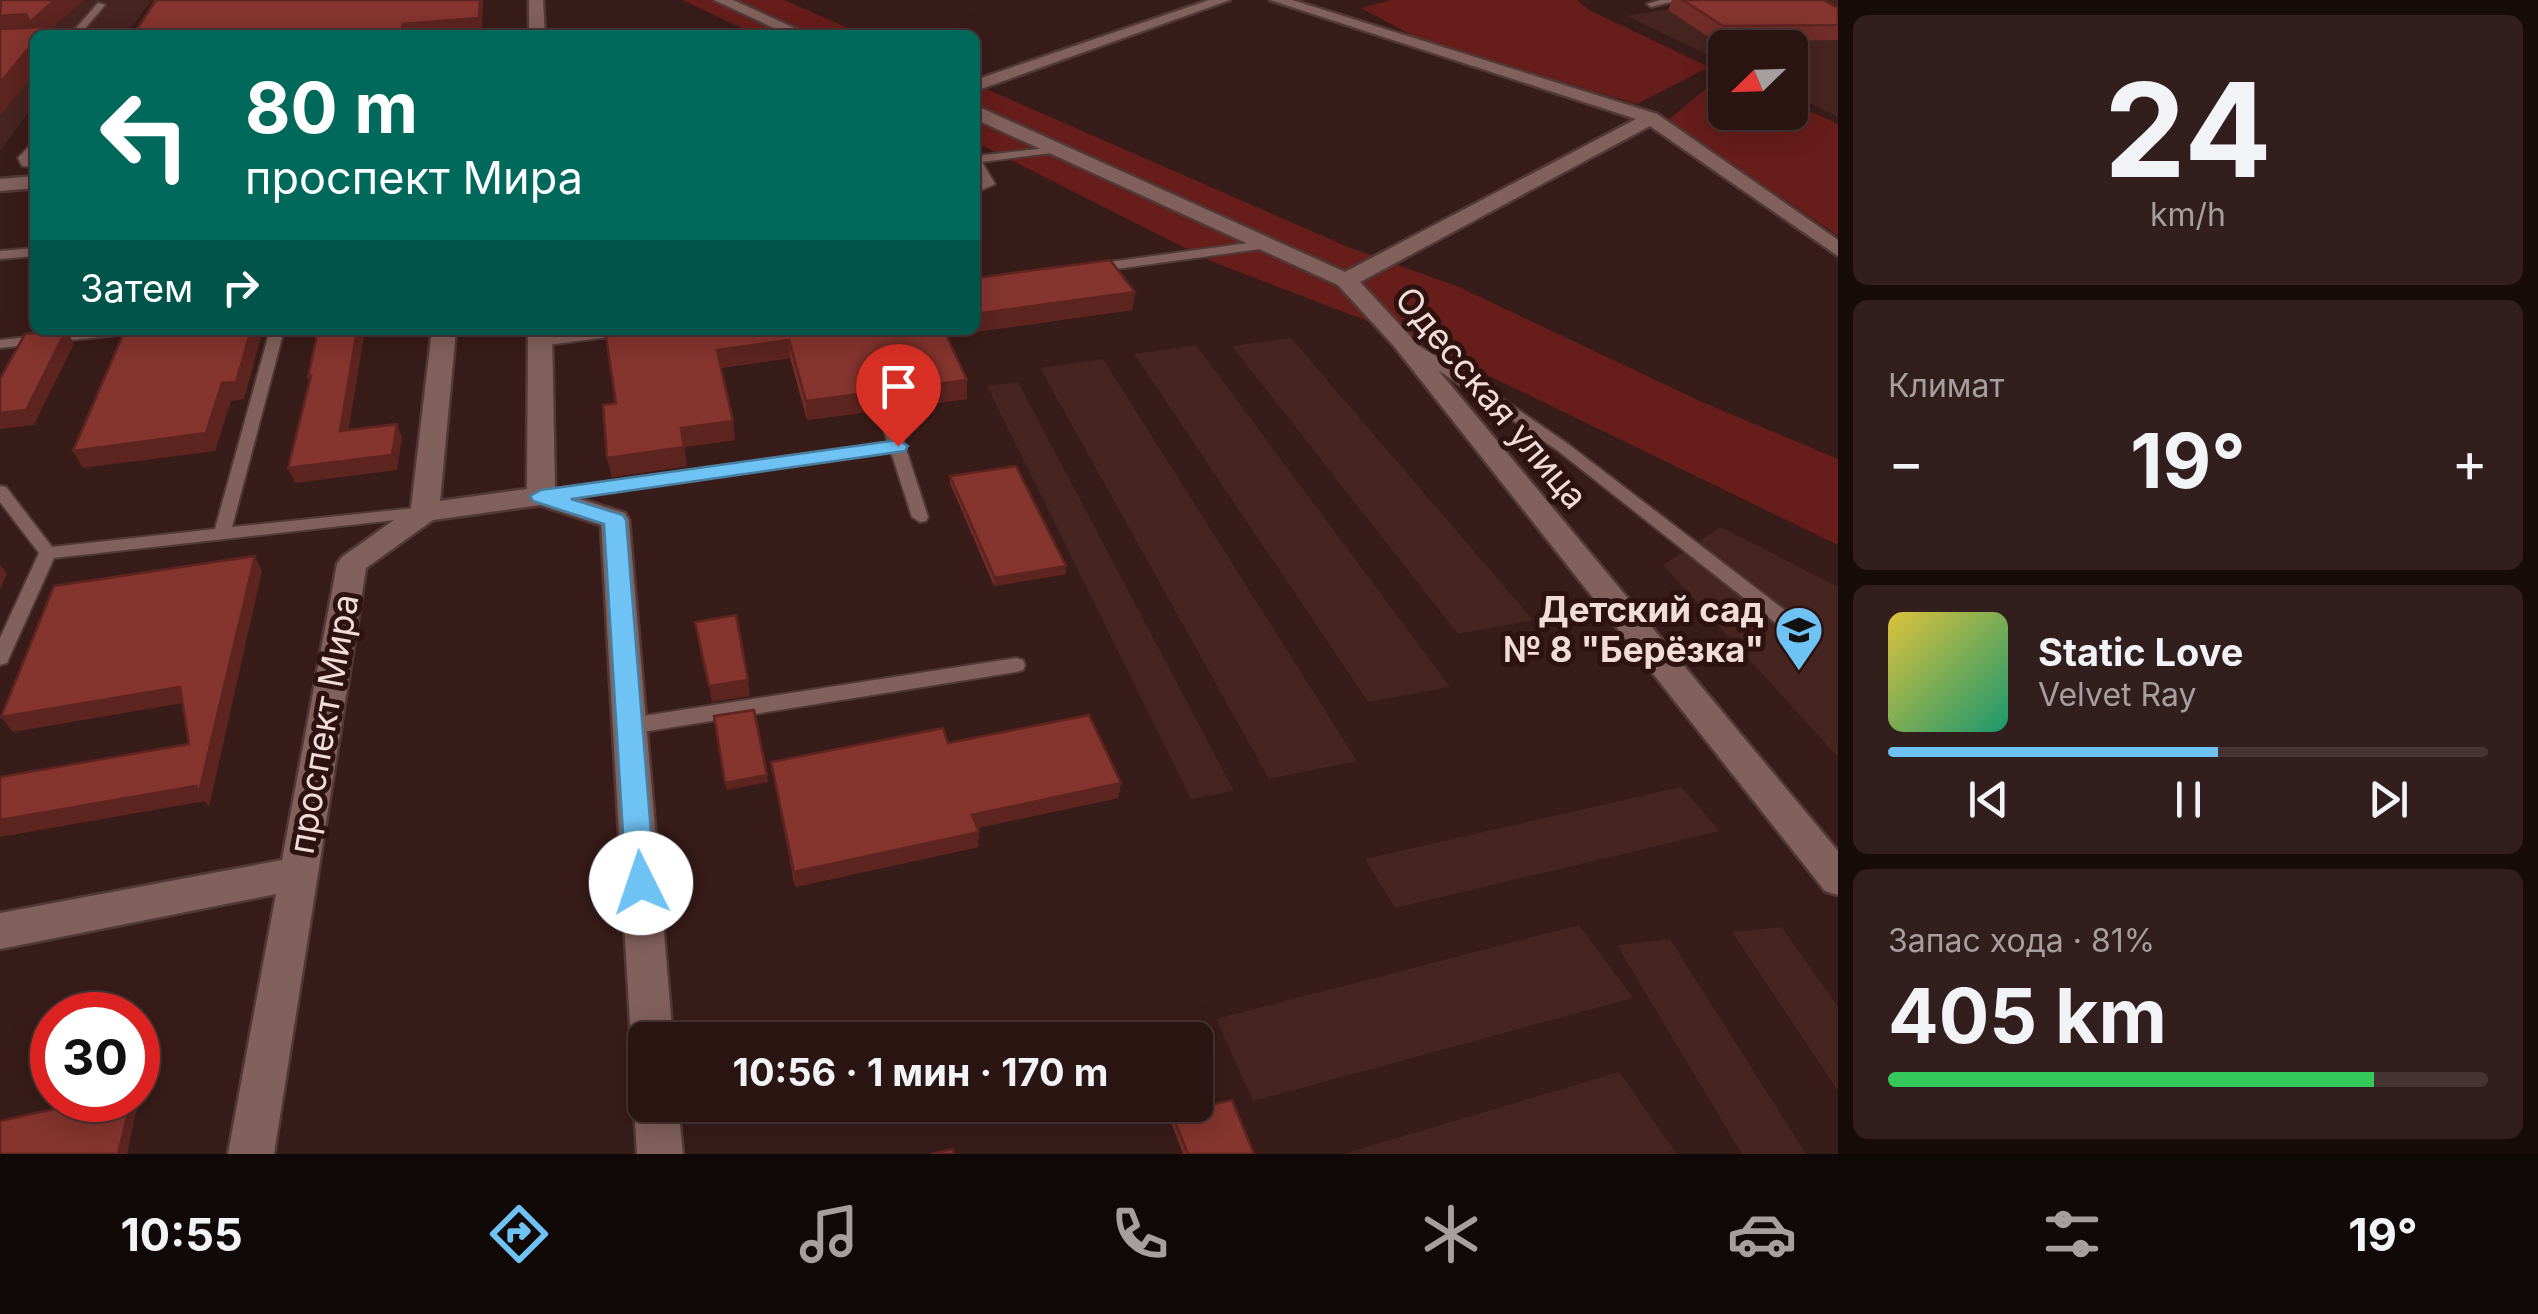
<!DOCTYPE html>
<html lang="ru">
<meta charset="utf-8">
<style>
:root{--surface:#2a1513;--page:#321e1c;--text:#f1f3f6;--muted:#a59fa0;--line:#463433;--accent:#6fc2f4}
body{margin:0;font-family:Inter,sans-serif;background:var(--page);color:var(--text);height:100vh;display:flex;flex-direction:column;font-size:38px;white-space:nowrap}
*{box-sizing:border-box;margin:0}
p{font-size:32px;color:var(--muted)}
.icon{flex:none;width:55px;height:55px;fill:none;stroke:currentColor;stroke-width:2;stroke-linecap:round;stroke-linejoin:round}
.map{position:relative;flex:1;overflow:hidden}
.panel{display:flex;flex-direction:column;gap:15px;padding:15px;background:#170c0a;width:700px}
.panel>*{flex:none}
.top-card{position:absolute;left:30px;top:30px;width:950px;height:305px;border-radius:15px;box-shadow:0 5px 25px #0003,0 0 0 2px var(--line);background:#00695c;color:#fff;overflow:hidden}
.needle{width:65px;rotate:247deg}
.buttons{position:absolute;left:1708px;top:30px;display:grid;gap:20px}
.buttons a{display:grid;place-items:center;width:100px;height:100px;border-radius:15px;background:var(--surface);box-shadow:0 5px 25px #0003,0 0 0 2px var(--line);font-size:50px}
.speed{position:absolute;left:30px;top:992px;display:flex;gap:20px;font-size:50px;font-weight:700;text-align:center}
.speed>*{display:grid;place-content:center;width:130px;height:130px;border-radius:50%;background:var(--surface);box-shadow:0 5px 25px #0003,0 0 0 2px var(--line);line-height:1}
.speed .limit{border:15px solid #d22;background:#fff;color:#111}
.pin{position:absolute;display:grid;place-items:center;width:85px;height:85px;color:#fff;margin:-102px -42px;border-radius:50% 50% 50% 0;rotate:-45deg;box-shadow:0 0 10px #0007}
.pin .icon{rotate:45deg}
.me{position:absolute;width:110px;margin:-55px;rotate:356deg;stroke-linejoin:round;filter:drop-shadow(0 0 8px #0008)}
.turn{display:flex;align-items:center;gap:35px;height:210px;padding:0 50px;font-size:45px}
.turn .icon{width:130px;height:130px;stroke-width:2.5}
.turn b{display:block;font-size:70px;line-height:85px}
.then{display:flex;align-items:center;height:95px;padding:0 50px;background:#0003;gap:20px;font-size:38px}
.big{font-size:75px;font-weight:700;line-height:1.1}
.panel .tile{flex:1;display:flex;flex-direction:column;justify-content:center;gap:15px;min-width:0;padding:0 35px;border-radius:15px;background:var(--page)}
.panel .dial{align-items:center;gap:0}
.dial b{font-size:130px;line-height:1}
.song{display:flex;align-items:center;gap:30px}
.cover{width:120px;height:120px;border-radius:15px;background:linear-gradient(135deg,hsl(50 70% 55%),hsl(160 70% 35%))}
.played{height:10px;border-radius:5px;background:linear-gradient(90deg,var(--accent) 55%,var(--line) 55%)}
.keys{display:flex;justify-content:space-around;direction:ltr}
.heat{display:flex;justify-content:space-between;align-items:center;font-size:55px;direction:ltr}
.charge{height:15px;border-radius:8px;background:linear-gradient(90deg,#34c759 81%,var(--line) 0)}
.trip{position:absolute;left:628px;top:1022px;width:585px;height:100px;border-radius:15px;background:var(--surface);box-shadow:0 5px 25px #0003,0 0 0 2px var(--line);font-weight:700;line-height:100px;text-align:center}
.tabs{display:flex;height:160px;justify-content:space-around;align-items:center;background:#110808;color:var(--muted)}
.tabs .icon{width:70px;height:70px}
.tabs .selected{color:var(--accent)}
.tabs b{font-size:45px;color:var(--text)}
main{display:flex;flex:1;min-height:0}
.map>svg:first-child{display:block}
</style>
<main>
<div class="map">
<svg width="1838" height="1154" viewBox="0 0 1838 1154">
<rect width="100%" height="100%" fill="#381c19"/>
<g fill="#462420">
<polygon points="0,0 152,0 125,35 35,35 35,103 0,151"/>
<polygon points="1722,0 1838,0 1838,117 1790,94 1790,48 1725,48 1725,63 1627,16"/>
<polygon points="1291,338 1533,620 1458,634 1232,346"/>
<polygon points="1196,345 1450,687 1368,702 1134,354"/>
<polygon points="1103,359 1357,761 1269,779 1040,368"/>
<polygon points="1018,382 1234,791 1191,799 987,386"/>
<polygon points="1721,527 1838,587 1838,757 1663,565"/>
<polygon points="1681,787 1720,831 1395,908 1365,859"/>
<polygon points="1579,925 1633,998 1253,1101 1216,1019"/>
<polygon points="1782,927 1838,1007 1838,1091 1732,932"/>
<polygon points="1670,939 1806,1154 1742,1154 1617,945"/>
<polygon points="1619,1072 1677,1154 1343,1154"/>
</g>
<g fill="#671d1a">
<polygon points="682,0 784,0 864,35 757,35"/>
<polygon points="1391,0 1577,0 1589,10 1709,67 1637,104 1419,39 1361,8"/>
<polygon points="975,84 1348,247 1459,287 1702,402 1838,459 1838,545 1409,337 1213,262 975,142"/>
<polygon points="1725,86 1725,112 1790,112 1790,102 1838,124 1838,236 1668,120 1707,88"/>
</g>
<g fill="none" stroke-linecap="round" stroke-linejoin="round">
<g stroke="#503937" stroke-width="4">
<g id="lane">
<polygon points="1660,0 1679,0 1651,7 1647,4"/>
<polygon points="98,3 105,5 82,32 64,35 76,28"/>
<polygon points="35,140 35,150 29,158 35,161 35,167 22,166 18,158"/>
<polygon points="1055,147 1060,150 1059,152 982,162 995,184 975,193 975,186 983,183 975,169 975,156"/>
<polygon points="1263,241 1267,242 1267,248 1094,272 1088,268 1094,264"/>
<polygon points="35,248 35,256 0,259 0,251"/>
<polygon points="89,330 133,330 126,334 0,348 0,340"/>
<polygon points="270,330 284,330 232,527 425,507 433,512 431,516 54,558 9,658 7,663 0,665 0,638 39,553 0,502 0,486 6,487 52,547 215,529"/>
<polygon points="600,330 638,330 631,334 540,346 533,342 540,338"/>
<polygon points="1407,339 1465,373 1568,444 1816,634 1818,639 1816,644 1802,644 1557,450 1402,346 1400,343"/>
<polygon points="889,416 897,421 928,517 926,521 920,522 912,517 891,452 541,501 533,496 541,491 888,443 881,421"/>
<polygon points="1016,658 1023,660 1025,665 1023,670 1016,672 630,734 623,731 620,726 623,721 630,718"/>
</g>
</g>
<g stroke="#503937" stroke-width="5">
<g id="street">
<polygon points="529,0 543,0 545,35 529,35"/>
<polygon points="714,0 733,0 810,35 789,35"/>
<polygon points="1209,0 1230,0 975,91 975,80"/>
<polygon points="1270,0 1292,0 1657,114 1838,240 1838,256 1650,126 1360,282 1409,335 1838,851 1838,895 1825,891 1393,345 1338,285 975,119 975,107 981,108 1345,272 1636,119"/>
<polygon points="35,176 35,188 0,191 0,179"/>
<polygon points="432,330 456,330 440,501 527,489 528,330 552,330 555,491 625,513 629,520 673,1040 645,1040 645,1058 637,1054 631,1040 601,525 540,505 433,520 366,568 274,1154 228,1154 276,894 0,949 0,913 282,860 337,564 342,557 411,508"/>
<polygon points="645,1088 645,1105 678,1105 683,1154 637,1154 634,1105"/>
</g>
</g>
<use href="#lane" fill="#82605b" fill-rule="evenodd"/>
<use href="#street" fill="#82605b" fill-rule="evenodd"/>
</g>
<g fill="#722d28">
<polygon points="1672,0 1823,0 1838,8 1838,40 1716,42 1668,10"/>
<polygon points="1135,292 1132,310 947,336 967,380 967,399 807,420 790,358 721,368 735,440 684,447 687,466 612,477 616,403 605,330"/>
<polygon points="950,476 1066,574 994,586 950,483"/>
<polygon points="948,743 1121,783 1118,798 977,828 978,847 795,887 771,762"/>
<polygon points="1172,1114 1254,1154 1183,1154 1170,1120"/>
</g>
<g fill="#5d2420">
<polygon points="55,0 84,0 48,32 49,35 36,35 30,22"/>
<polygon points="480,0 483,0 482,31 431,35 400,35 403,24"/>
<polygon points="26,14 35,32 0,36 0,16"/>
<polygon points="35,40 35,72 0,116 0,83"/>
<polygon points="1135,292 1132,310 938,337 939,330 975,330 975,314"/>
<polygon points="67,330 74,344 34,425 0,429 0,413"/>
<polygon points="251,330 263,330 244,399 231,401 215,451 83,468 73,451 222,383"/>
<polygon points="357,330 365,330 346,445 340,431"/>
<polygon points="789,340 790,358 719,368 717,350"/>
<polygon points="967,380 967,399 807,420 806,401"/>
<polygon points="733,421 735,440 684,447 681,428"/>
<polygon points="397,424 402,438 397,470 295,483 288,468"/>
<polygon points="684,447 687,466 612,477 607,458"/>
<polygon points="255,556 262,571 209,807 205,801 0,837 0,820 196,786"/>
<polygon points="0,564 7,574 0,590"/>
<polygon points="1066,566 1066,574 994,586 995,578"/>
<polygon points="748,680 750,696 712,702 709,686"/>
<polygon points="180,687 189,702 13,732 1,717"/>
<polygon points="767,775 768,782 727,790 725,783"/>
<polygon points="1121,783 1118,798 972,829 972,815"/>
<polygon points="979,832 978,847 795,887 794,872"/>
<polygon points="138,1096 139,1098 127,1154 118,1154 131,1100 138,1100"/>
</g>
<g fill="#85342e" stroke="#5d2420" stroke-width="2.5">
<polygon points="1,0 55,0 30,22 26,14 0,16"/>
<polygon points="156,0 480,0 479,18 403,24 400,35 278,35 279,34 133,35"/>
<polygon points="1683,0 1823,0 1838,8 1838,25 1723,26"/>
<polygon points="46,27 39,35 35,35 35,40 0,83 0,29"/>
<polygon points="1110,260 1135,292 975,314 975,278"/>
<polygon points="66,330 26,410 0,413 0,379 25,334"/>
<polygon points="125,330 251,330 236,382 222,383 206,433 73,451"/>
<polygon points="318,330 357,330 340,431 397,424 392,455 288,468 311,376 308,377"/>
<polygon points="605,330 944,330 967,380 806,401 789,340 717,350 733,421 681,428 684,447 607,458 603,405 616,403"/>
<polygon points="1016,466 1066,566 995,578 950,476"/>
<polygon points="255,556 199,792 196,786 0,820 0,777 189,744 180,687 1,717 54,586"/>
<polygon points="736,615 748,680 709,686 695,622"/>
<polygon points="754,710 767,775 725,783 714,716"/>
<polygon points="1089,715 1121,783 972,815 979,832 794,872 771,762 943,728 948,743"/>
<polygon points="94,1100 131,1100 118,1154 0,1154 0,1121"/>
<polygon points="1232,1100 1254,1154 1188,1154 1172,1114"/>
<polygon points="953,1149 954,1154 931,1154"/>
</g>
<polygon fill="#6fc2f4" stroke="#487e9f" stroke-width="2.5" points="898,440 908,446 905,451 571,499 623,515 626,520 655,883 651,892 641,896 631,892 626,883 604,524 533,501 530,496 541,490"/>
<defs>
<g id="school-pin" transform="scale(2.5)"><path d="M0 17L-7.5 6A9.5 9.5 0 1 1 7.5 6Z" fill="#6fc2f4" stroke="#2d1210"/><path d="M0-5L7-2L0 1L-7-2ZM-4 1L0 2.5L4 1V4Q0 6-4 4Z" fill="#111"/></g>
</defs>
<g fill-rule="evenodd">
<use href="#school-pin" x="1799" y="630"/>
</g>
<g text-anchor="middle" stroke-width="10" stroke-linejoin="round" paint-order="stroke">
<g font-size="35" fill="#f0dcd9" stroke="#2d1210">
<text transform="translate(1491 398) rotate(50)" y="12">Одесская улица</text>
<text transform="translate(324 724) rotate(-80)" y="12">проспект Мира</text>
</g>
<g font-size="35" font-weight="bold" fill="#f0dcd9" stroke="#2d1210" text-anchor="end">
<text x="1764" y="622">Детский сад<tspan x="1764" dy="40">№ 8 "Берёзка"</tspan></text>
</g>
</g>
</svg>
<div class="buttons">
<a><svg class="needle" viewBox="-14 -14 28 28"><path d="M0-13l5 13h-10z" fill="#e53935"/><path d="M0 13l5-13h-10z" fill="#a59fa0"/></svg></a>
</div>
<div class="speed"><div class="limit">30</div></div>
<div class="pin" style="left:898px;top:446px;background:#d93025"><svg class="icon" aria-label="arrive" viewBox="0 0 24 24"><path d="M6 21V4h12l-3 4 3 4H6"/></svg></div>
<svg class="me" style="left:641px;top:883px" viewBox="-20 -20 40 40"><circle r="19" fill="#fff"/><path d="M0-13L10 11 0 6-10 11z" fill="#6fc2f4"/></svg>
<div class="trip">10:56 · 1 мин · 170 m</div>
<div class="top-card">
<div class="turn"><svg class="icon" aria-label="left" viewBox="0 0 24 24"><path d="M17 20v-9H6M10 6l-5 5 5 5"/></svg><div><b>80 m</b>проспект Мира</div></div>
<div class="then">Затем<svg class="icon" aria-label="right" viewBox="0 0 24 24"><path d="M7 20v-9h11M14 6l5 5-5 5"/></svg></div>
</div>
</div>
<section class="panel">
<div class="tile dial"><b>24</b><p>km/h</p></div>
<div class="tile"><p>Климат</p>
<div class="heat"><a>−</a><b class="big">19°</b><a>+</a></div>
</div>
<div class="tile">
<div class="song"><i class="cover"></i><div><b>Static Love</b><p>Velvet Ray</p></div></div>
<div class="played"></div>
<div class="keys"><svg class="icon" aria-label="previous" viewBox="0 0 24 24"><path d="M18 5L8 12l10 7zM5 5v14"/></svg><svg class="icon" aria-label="pause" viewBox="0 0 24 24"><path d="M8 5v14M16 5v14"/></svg><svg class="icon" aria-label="next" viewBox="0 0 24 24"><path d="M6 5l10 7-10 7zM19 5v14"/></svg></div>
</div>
<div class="tile"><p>Запас хода · 81%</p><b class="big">405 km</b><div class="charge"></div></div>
</section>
</main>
<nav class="tabs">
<b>10:55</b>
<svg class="icon selected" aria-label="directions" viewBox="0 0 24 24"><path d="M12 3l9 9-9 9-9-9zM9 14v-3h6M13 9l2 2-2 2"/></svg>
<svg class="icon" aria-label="music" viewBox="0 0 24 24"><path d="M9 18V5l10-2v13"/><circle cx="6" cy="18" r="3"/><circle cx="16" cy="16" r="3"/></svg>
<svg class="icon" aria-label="phone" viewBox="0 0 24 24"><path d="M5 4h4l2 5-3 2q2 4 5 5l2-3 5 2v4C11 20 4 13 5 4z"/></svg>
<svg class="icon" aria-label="climate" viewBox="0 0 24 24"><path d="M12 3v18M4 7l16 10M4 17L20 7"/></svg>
<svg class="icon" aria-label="car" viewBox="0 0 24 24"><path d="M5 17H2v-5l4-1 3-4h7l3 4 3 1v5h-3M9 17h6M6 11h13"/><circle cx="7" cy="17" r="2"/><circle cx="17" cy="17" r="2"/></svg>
<svg class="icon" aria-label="filters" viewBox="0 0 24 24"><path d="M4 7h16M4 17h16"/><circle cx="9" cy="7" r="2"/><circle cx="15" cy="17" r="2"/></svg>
<b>19°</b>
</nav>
